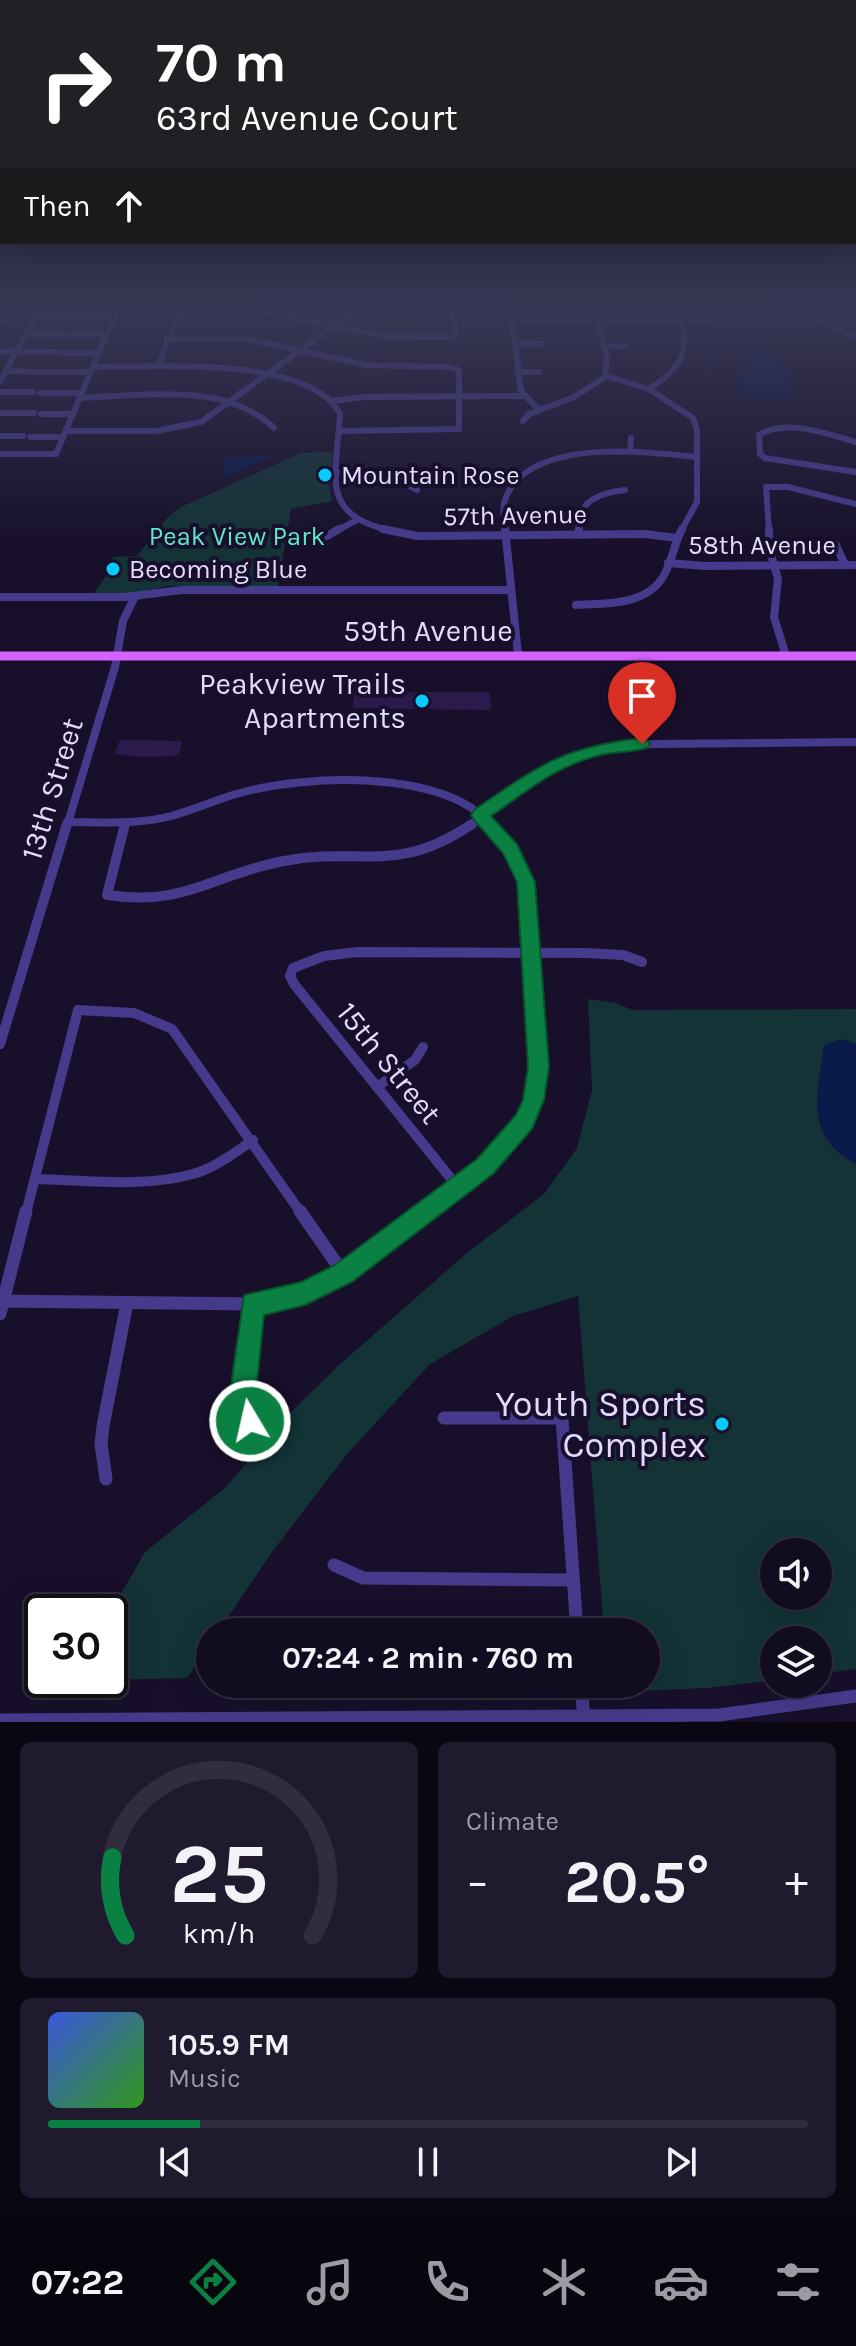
<!DOCTYPE html>
<meta charset="utf-8">
<style>
:root{--surface:#120c20;--page:#1f1a2d;--text:#f1f3f6;--muted:#9c9ba5;--line:#312c3e;--accent:#0b8043}
body{margin:0;font-family:Karla,sans-serif;background:var(--page);color:var(--text);height:100vh;display:flex;flex-direction:column;font-size:30px;white-space:nowrap}
*{box-sizing:border-box;margin:0}
p{font-size:26px;color:var(--muted)}
.icon{flex:none;width:44px;height:44px;fill:none;stroke:currentColor;stroke-width:2;stroke-linecap:round;stroke-linejoin:round}
.map{position:relative;height:1722px;overflow:hidden}
.side{display:flex;flex-direction:column;gap:20px;padding:20px;background:#0a0712;flex:1}
.side>*{flex:none}
.banner{position:absolute;left:0px;top:0px;width:856px;height:244px;box-shadow:0 8px 32px #0002,0 0 0 2px var(--line);background:#202124;color:#fff;overflow:hidden}
.controls{position:absolute;left:760px;top:1538px;display:grid;gap:16px}
.controls a{display:grid;place-items:center;width:72px;height:72px;border-radius:50%;background:var(--surface);box-shadow:0 8px 32px #0002,0 0 0 2px var(--line);font-size:40px}
.speed{position:absolute;left:24px;top:1594px;display:flex;gap:16px;font-size:40px;font-weight:700;text-align:center}
.speed>*{display:grid;place-content:center;width:104px;height:104px;border-radius:50%;background:var(--surface);box-shadow:0 8px 32px #0002,0 0 0 2px var(--line);line-height:1}
.speed .limit{border:4px solid #111;border-radius:12px;background:#fff;color:#111}
.pin{position:absolute;display:grid;place-items:center;width:68px;height:68px;color:#fff;margin:-82px -34px;border-radius:50% 50% 50% 0;rotate:-45deg;box-shadow:0 0 8px #0007}
.pin .icon{rotate:45deg}
.me{position:absolute;width:88px;margin:-44px;rotate:351deg;stroke-linejoin:round;filter:drop-shadow(0 0 6px #0008)}
.turn{display:flex;align-items:center;gap:28px;height:168px;padding:0 24px;font-size:36px}
.turn .icon{width:104px;height:104px;stroke-width:2.5}
.turn b{display:block;font-size:56px;line-height:68px}
.then{display:flex;align-items:center;height:76px;padding:0 24px;background:#0003;gap:16px;font-size:30px}
.big{font-size:60px;font-weight:700;line-height:1.1}
.side .card{flex:1;display:flex;flex-direction:column;justify-content:center;gap:12px;min-width:0;padding:0 28px;border-radius:12px;background:var(--page)}
.side .dial{align-items:center;gap:0}
.dial svg{height:208px;overflow:visible;fill:none;stroke:var(--line);stroke-width:7;stroke-linecap:round;text-anchor:middle}
.dial text{fill:var(--text);stroke:none}
.song{display:flex;align-items:center;gap:24px}
.cover{width:96px;height:96px;border-radius:12px;background:linear-gradient(135deg,hsl(230 70% 55%),hsl(110 70% 35%))}
.played{height:8px;border-radius:4px;background:linear-gradient(90deg,var(--accent) 20%,var(--line) 20%)}
.keys{display:flex;justify-content:space-around;direction:ltr}
.heat{display:flex;justify-content:space-between;align-items:center;font-size:44px;direction:ltr}
.side .tiles{flex:1;display:grid;gap:20px;grid-template-columns:1fr 1fr}
.card:last-child{grid-column:span 2}
.trip{position:absolute;left:196px;top:1618px;width:464px;height:80px;border-radius:40px;background:var(--surface);box-shadow:0 8px 32px #0002,0 0 0 2px var(--line);font-weight:700;line-height:80px;text-align:center}
.dock{display:flex;height:128px;justify-content:space-around;align-items:center;background:#07050d;color:var(--muted)}
.dock .icon{width:56px;height:56px}
.dock .selected{color:var(--accent)}
.dock b{font-size:36px;color:var(--text)}
.map>svg:first-child{display:block}
</style>
<div class="map">
<svg width="856" height="1722" viewBox="0 0 856 1722">
<rect width="100%" height="100%" fill="#18102b"/>
<g fill="#133336" fill-rule="evenodd">
<polygon points="333,452 329,486 332,501 291,509 278,586 168,586 136,593 94,593 108,573 113,557 137,556 167,518 181,507 301,453"/>
<path d="M588,999L616,1003L632,1010L856,1009V1669L818,1674V1640H774V1680L708,1688L608,1692L607,1684H646V1632H604L578,1296L513,1316L430,1364L347,1454L272,1552L218,1632H210V1644L187,1678L110,1680V1613L145,1552L226,1487L286,1417L338,1366L467,1253L545,1193L577,1148L592,1090ZM774,1552H818V1596H774Z"/>
</g>
<g fill="#091a4b">
<path d="M755,349C778,350 789,371 789,392L786,397C769,403 743,401 738,382Z"/>
<polygon points="275,455 225,478 225,458"/>
<path d="M842,1039L856,1044V1164C804,1137 817,1095 824,1045Z"/>
</g>
<g fill="none" stroke-linecap="round" stroke-linejoin="round">
<polyline stroke="#091a4b" stroke-width="2" points="693,393 753,307"/>
</g>
<g fill="#2b1b4d">
<polygon points="486,692 490,694 491,708 488,710 353,708 354,695 358,693"/>
<polygon points="122,740 182,741 179,754 174,756 141,757 115,754 119,742"/>
</g>
<g fill="none" stroke-linecap="round" stroke-linejoin="round">
<g stroke="#463a8c" stroke-width="6">
<polyline points="125,307 180,312 268,312 385,336 450,337 455,334 453,311 386,307"/>
<polyline points="774,307 797,312 856,337"/>
<polyline points="35,316 71,317"/>
<polyline points="75,317 114,317"/>
<polyline points="0,322 26,313 29,307"/>
<polyline points="26,334 62,334"/>
<polyline points="67,334 106,334"/>
<polyline points="167,339 248,339 365,365 449,367 459,370 459,429 340,431"/>
<polyline points="515,344 543,344"/>
<polyline points="603,346 626,346"/>
<polyline points="0,352 54,352"/>
<polyline points="59,353 98,353"/>
<polyline points="158,366 179,312"/>
<path d="M93,367C153,366 273,359 323,395C330,399 335,407 340,413C337,475 317,516 393,531"/>
<polyline points="6,371 45,372"/>
<polyline points="50,372 90,372"/>
<polyline points="518,372 539,372"/>
<polyline points="606,376 649,389 693,418 697,430 697,502 681,531"/>
<polyline points="0,382 40,307"/>
<path d="M649,389C678,371 691,353 681,319"/>
<polyline points="0,392 33,392"/>
<polyline points="40,393 82,393"/>
<path d="M79,398C141,396 226,381 274,428"/>
<polyline points="333,401 363,397 523,396"/>
<polyline points="539,410 521,391 512,320 709,319"/>
<polyline points="0,413 34,413"/>
<polyline points="41,414 73,414"/>
<polyline points="523,421 529,414 574,397 605,377 607,357 597,319"/>
<polyline points="66,431 156,431 201,422 360,307"/>
<polyline points="0,436 23,436"/>
<polyline points="30,437 63,437"/>
<path d="M856,442C827,434 787,418 759,435L760,454L765,458L856,472"/>
<polyline points="630,451 631,438"/>
<polyline points="0,454 56,454 118,307"/>
<polyline points="335,472 389,475 417,490"/>
<polyline points="494,476 514,483"/>
<polyline points="336,531 357,520"/>
<path d="M505,531C504,519 501,506 507,495C533,438 647,451 696,457"/>
<path d="M579,531C576,501 599,493 625,490"/>
<polyline points="769,531 766,487 788,487 856,504"/>
</g>
<g stroke="#463a8c" stroke-width="8">
<polyline points="383,529 417,536 645,534 677,538"/>
<polyline points="505,529 518,654"/>
<polyline points="579,529 579,535"/>
<polyline points="769,529 770,551 778,579 774,617 786,656"/>
<polyline points="327,536 339,529"/>
<polyline points="836,545 845,565"/>
<polyline points="668,563 705,566 856,565"/>
<polyline points="0,597 125,597 182,590 511,590"/>
<path d="M576,605C606,603 645,606 663,577C672,562 674,544 682,529"/>
<path d="M67,822C101,822 138,825 171,816C194,810 217,799 240,793C302,775 447,768 491,826"/>
<polyline points="67,826 115,667 123,621 135,596"/>
<polyline points="124,826 125,822"/>
<polyline points="469,826 545,771 598,750 652,744 856,742"/>
</g>
<g stroke="#463a8c" stroke-width="10">
<path d="M125,824L107,895C186,907 213,874 284,861C362,846 395,876 472,824"/>
<polyline points="0,1044 67,824"/>
<polyline points="377,1087 415,1060 423,1047"/>
<path d="M35,1179C86,1180 143,1188 193,1174C215,1168 234,1153 253,1140"/>
<polyline points="457,1186 294,984 290,976 293,968 324,956 357,952 585,953 623,955 642,962"/>
<polyline points="26,1213 78,1010 134,1013 172,1029 301,1213"/>
<polyline points="422,1213 485,1166 524,1122 534,1100 539,1067 529,912 520,865 489,824"/>
</g>
<g stroke="#463a8c" stroke-width="13">
<polyline points="300,1211 343,1273"/>
<polyline points="0,1301 255,1304 305,1293 343,1273 425,1211"/>
<polyline points="0,1314 26,1211"/>
<polyline points="444,1418 562,1418 577,1632"/>
<polyline points="250,1421 243,1392 253,1304"/>
<polyline points="106,1479 101,1444 103,1426 127,1303"/>
<polyline points="334,1565 363,1578 572,1580"/>
<polyline points="581,1684 584,1720"/>
<polyline points="0,1720 719,1715 856,1696"/>
</g>
<polyline stroke="#d561ff" stroke-width="9" points="0,656 856,656"/>
</g>
<linearGradient id="sky" x2="0" y2="1"><stop stop-color="#0d0918"/><stop offset="0.56" stop-color="#373755"/><stop offset="1" stop-color="#373755" stop-opacity="0"/></linearGradient>
<rect width="856" height="548" fill="url(#sky)"/>
<path fill="#0b8043" stroke="#07532c" stroke-width="2" d="M642,738L647,740L650,744L647,748C631,753 613,751 597,756C556,766 525,793 491,816L517,844L535,882L549,1067L544,1100L532,1129L493,1174L352,1282L305,1305L264,1315L256,1392L264,1421L260,1430L250,1434L241,1430L230,1392L244,1295L301,1282L335,1265L477,1159L516,1115L523,1100L528,1067L517,882L503,853L474,820L471,815L474,810C538,766 562,747 642,738Z"/>
<g fill="#06cbff" stroke="#18102b" stroke-width="3">
<circle cx="325" cy="475" r="8"/>
<circle cx="113" cy="569" r="8"/>
<circle cx="422" cy="701" r="8"/>
<circle cx="722" cy="1424" r="8"/>
</g>
<g text-anchor="middle" stroke-width="8" stroke-linejoin="round" paint-order="stroke">
<g font-size="26" fill="#e3daff" stroke="#18102b" text-anchor="start">
<text x="341" y="484">Mountain Rose</text>
<text x="129" y="578">Becoming Blue</text>
</g>
<g font-size="26" fill="#e3daff" stroke="#18102b">
<text transform="translate(515 515) rotate(-1)" y="9">57th Avenue</text>
<text x="762" y="554">58th Avenue</text>
</g>
<g font-size="26" fill="#61e5d2" stroke="#18102b">
<text x="237" y="545">Peak View Park</text>
</g>
<g font-size="30" fill="#e3daff" stroke="#18102b">
<text x="428" y="641">59th Avenue</text>
<text transform="translate(52 789) rotate(-73)" y="10">13th Street</text>
<text transform="translate(389 1063) rotate(51)" y="10">15th Street</text>
</g>
<g font-size="30" fill="#e3daff" stroke="#18102b" text-anchor="end">
<text x="406" y="694">Peakview Trails<tspan x="406" dy="34">Apartments</tspan></text>
</g>
<g font-size="36" fill="#e3daff" stroke="#18102b" text-anchor="end">
<text x="706" y="1416">Youth Sports<tspan x="706" dy="41">Complex</tspan></text>
</g>
</g>
</svg>
<div class="controls">
<a><svg class="icon" aria-label="sound" viewBox="0 0 24 24"><path d="M4 9h4l5-4v14l-5-4H4zM17 9q2 3 0 6"/></svg></a>
<a><svg class="icon" aria-label="layers" viewBox="0 0 24 24"><path d="M12 4l9 5-9 5-9-5zM3 14l9 5 9-5"/></svg></a>
</div>
<div class="speed"><div class="limit">30</div></div>
<div class="pin" style="left:642px;top:744px;background:#d93025"><svg class="icon" aria-label="arrive" viewBox="0 0 24 24"><path d="M6 21V4h12l-3 4 3 4H6"/></svg></div>
<svg class="me" style="left:250px;top:1421px" viewBox="-20 -20 40 40"><circle r="17" fill="#0b8043" stroke="#fff" stroke-width="3"/><path d="M0-11L8 9 0 5-8 9z" fill="#fff"/></svg>
<div class="trip">07:24 · 2 min · 760 m</div>
<div class="banner">
<div class="turn"><svg class="icon" aria-label="right" viewBox="0 0 24 24"><path d="M7 20v-9h11M14 6l5 5-5 5"/></svg><div><b>70 m</b>63rd Avenue Court</div></div>
<div class="then">Then<svg class="icon" aria-label="ahead" viewBox="0 0 24 24"><path d="M12 20V5M6 11l6-6 6 6"/></svg></div>
</div>
</div>
<section class="side">
<div class="tiles">
<div class="card dial"><svg viewBox="0 0 100 80">
<path d="M14 69A42 42 0 1 1 86 69"/>
<path d="M14 69A42 42 0 0 1 9 39" stroke="#0b8043"/>
<text x="50" y="56" font-size="32" font-weight="700">25</text>
<text x="50" y="72" font-size="11">km/h</text>
</svg></div>
<div class="card"><p>Climate</p>
<div class="heat"><a>−</a><b class="big">20.5°</b><a>+</a></div>
</div>
<div class="card">
<div class="song"><i class="cover"></i><div><b>105.9 FM</b><p>Music</p></div></div>
<div class="played"></div>
<div class="keys"><svg class="icon" aria-label="previous" viewBox="0 0 24 24"><path d="M18 5L8 12l10 7zM5 5v14"/></svg><svg class="icon" aria-label="pause" viewBox="0 0 24 24"><path d="M8 5v14M16 5v14"/></svg><svg class="icon" aria-label="next" viewBox="0 0 24 24"><path d="M6 5l10 7-10 7zM19 5v14"/></svg></div>
</div>
</div>
</section>
<nav class="dock">
<b>07:22</b>
<svg class="icon selected" aria-label="directions" viewBox="0 0 24 24"><path d="M12 3l9 9-9 9-9-9zM9 14v-3h6M13 9l2 2-2 2"/></svg>
<svg class="icon" aria-label="music" viewBox="0 0 24 24"><path d="M9 18V5l10-2v13"/><circle cx="6" cy="18" r="3"/><circle cx="16" cy="16" r="3"/></svg>
<svg class="icon" aria-label="phone" viewBox="0 0 24 24"><path d="M5 4h4l2 5-3 2q2 4 5 5l2-3 5 2v4C11 20 4 13 5 4z"/></svg>
<svg class="icon" aria-label="climate" viewBox="0 0 24 24"><path d="M12 3v18M4 7l16 10M4 17L20 7"/></svg>
<svg class="icon" aria-label="car" viewBox="0 0 24 24"><path d="M5 17H2v-5l4-1 3-4h7l3 4 3 1v5h-3M9 17h6M6 11h13"/><circle cx="7" cy="17" r="2"/><circle cx="17" cy="17" r="2"/></svg>
<svg class="icon" aria-label="filters" viewBox="0 0 24 24"><path d="M4 7h16M4 17h16"/><circle cx="9" cy="7" r="2"/><circle cx="15" cy="17" r="2"/></svg>
</nav>
